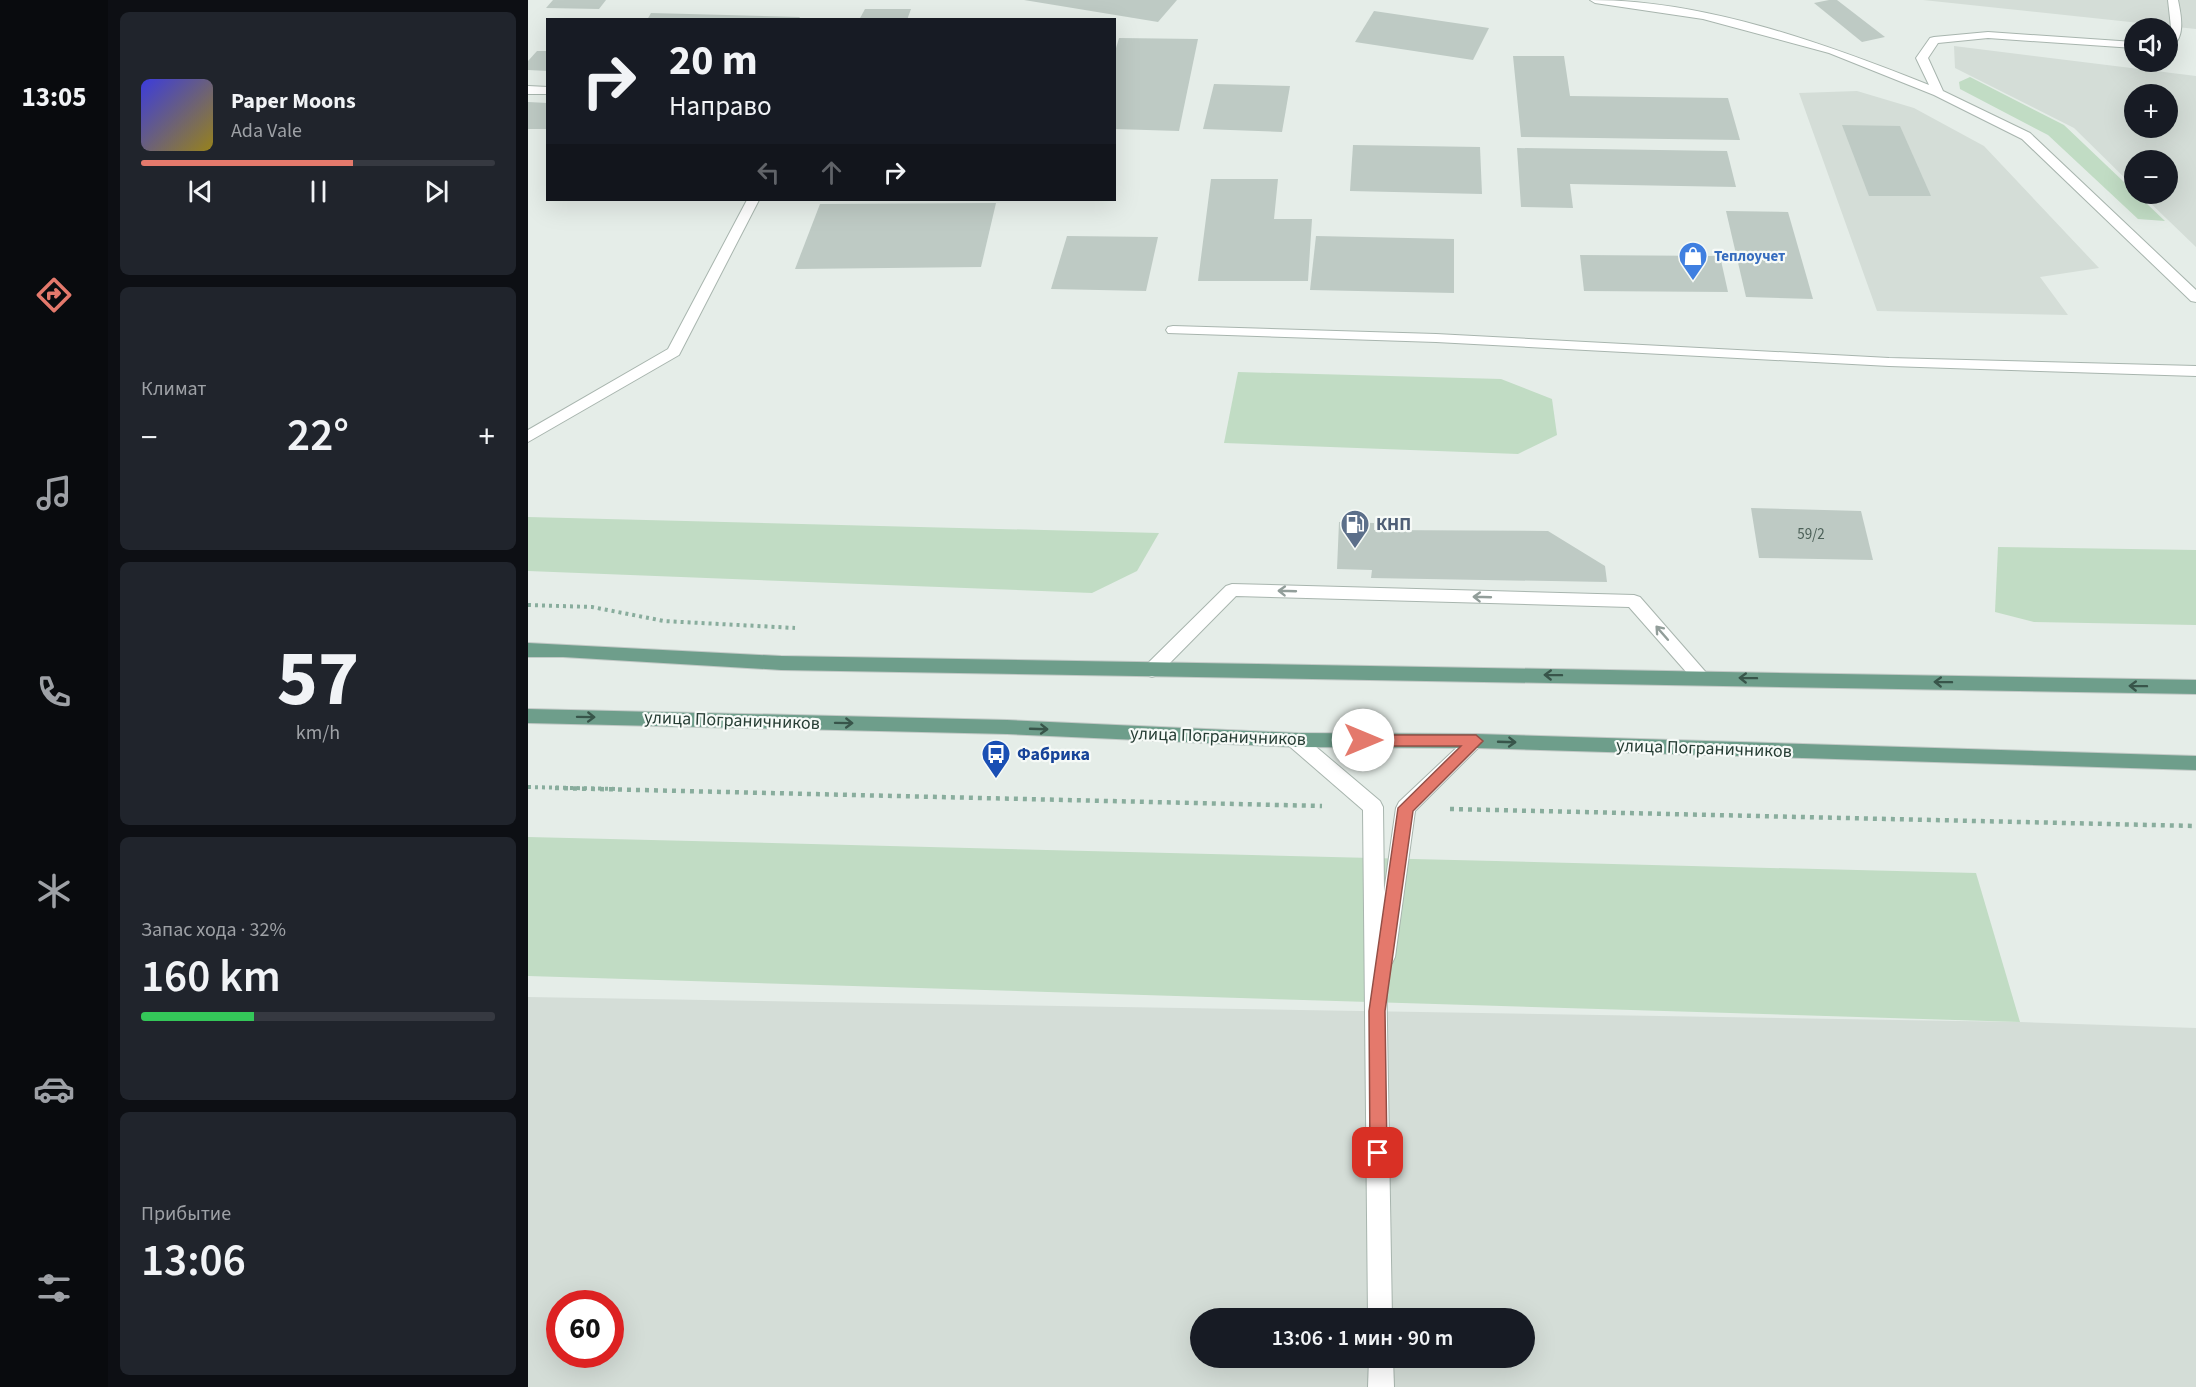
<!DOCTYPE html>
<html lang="ru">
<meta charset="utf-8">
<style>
:root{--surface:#171b24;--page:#20242c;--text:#f1f3f6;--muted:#9ea1a6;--line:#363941;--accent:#e4796c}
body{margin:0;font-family:"Source Sans 3",sans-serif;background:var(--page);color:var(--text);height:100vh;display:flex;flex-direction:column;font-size:22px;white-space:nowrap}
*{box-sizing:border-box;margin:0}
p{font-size:20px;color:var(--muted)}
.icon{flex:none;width:33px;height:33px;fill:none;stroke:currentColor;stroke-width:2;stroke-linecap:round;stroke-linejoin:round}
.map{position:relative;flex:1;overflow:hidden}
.sheet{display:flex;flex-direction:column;gap:12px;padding:12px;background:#0d0f14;width:420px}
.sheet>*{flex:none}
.top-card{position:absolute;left:18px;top:18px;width:570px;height:183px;border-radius:0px;box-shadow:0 6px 24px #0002;background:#171b24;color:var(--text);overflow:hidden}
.buttons{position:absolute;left:1596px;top:18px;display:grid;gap:12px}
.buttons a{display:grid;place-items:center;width:54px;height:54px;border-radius:50%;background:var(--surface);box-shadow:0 6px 24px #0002;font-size:30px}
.speed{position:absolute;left:18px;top:1290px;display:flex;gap:12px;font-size:30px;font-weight:700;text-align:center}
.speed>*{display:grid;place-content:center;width:78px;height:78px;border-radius:50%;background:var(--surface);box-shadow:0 6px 24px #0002;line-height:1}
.speed .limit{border:9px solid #d22;background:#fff;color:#111}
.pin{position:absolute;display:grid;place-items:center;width:51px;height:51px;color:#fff;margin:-26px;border-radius:12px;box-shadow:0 3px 9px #0006}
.me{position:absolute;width:66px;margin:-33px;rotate:90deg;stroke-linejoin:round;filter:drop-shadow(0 0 4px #0008)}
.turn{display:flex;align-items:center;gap:21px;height:126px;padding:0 24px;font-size:27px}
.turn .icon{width:78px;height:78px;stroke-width:2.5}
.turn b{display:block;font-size:42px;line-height:51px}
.lanes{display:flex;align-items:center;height:57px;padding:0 24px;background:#0003;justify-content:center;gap:30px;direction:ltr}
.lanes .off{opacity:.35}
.big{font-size:45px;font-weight:600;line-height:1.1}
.sheet .tile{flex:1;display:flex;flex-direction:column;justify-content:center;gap:9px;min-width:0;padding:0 21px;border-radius:9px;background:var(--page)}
.sheet .dial{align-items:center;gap:0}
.dial b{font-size:78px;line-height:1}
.song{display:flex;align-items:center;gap:18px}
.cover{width:72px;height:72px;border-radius:9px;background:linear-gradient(135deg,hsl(240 70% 55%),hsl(50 70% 35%))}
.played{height:6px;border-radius:3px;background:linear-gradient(90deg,var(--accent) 60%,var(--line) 60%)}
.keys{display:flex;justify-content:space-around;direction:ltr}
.heat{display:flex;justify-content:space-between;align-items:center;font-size:33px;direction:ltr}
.charge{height:9px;border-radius:4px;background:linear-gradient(90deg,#34c759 32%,var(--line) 0)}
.trip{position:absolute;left:662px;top:1308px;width:345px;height:60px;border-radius:30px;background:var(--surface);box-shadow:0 6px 24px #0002;font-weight:600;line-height:60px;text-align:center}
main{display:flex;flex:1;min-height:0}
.dock{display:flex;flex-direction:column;width:108px;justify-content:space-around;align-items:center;background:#090b0e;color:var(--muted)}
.dock .icon{width:42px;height:42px}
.dock .selected{color:var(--accent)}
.dock b{font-size:27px;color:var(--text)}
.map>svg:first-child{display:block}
</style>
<main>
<nav class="dock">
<b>13:05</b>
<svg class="icon selected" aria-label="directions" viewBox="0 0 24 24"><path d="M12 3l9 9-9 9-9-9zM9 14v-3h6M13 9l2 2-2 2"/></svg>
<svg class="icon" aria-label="music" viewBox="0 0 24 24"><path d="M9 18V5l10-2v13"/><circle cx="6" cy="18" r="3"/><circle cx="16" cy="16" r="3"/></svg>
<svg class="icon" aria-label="phone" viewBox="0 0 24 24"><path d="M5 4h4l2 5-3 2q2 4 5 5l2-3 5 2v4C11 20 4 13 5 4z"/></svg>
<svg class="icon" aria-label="climate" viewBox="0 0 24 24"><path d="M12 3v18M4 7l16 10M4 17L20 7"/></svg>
<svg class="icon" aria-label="car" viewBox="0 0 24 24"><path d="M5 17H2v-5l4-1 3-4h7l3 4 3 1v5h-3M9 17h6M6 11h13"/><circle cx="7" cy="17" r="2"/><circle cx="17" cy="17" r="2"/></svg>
<svg class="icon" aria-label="filters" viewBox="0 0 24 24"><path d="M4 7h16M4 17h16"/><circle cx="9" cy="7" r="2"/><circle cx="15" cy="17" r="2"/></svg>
</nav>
<section class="sheet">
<div class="tile">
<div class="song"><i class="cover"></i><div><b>Paper Moons</b><p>Ada Vale</p></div></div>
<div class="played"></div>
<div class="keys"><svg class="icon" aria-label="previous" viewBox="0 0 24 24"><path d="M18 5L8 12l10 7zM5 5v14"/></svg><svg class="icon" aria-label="pause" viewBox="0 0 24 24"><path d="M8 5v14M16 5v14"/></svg><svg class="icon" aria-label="next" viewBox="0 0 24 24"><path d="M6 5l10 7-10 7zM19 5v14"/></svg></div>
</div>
<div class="tile"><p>Климат</p>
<div class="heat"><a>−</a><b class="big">22°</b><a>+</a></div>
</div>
<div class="tile dial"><b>57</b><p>km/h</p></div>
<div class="tile"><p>Запас хода · 32%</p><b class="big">160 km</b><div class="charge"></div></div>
<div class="tile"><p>Прибытие</p><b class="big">13:06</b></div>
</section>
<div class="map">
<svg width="1668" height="1387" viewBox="0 0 1668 1387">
<rect width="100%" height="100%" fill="#e5ede8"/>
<g fill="#d4ddd7" fill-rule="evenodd">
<polygon points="1395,0 1668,0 1668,29 1649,27"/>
<path d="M1426,46L1668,76V247L1613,194H1640V160H1606V187L1546,128L1427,68ZM1606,94H1640V128H1606Z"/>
<polygon points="1329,91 1386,108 1456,146 1571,268 1512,277 1540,315 1349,311 1271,93"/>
<path d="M0,997L1492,1022L1668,1028V1387H0ZM32,1304H82V1354H32ZM672,1318H996V1358H672Z"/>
</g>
<g fill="#c1dcc4">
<polygon points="1442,77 1536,125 1637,221 1610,219 1520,135 1432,89 1431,82"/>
<polygon points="710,372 973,379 1024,399 1029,435 990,454 696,443"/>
<polygon points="0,517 631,533 609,571 564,593 0,571"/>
<polygon points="1470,547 1668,550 1668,625 1506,622 1467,612"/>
<polygon points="0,837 1448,873 1492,1022 0,976"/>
</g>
<g fill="#becac4">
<polygon points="25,0 78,0 71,9 18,8"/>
<polygon points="496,0 649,0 630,22"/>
<polygon points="1301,0 1309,0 1357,37 1334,42 1286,3"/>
<polygon points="337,9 383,9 379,20 331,20"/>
<polygon points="846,11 961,28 945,60 827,42"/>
<polygon points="123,13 272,17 270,20 119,20"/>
<polygon points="591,38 670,39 651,131 586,129 586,55"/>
<polygon points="9,51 20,51 20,71 0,70 0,61"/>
<polygon points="985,56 1036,56 1042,96 1200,98 1212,140 993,137"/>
<polygon points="686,84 762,86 754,132 675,129"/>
<polygon points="0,102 20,103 20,129 0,129"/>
<polygon points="1314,125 1372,126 1403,196 1341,196"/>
<polygon points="825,145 952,147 954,194 822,191"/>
<polygon points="989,148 1199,151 1208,187 1042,184 1045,208 993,207"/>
<polygon points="683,179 750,179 746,219 784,219 780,281 670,281"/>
<polygon points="468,203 453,267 267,269 292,204"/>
<polygon points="1198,211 1260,212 1285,299 1218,297"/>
<polygon points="539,236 630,237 618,291 523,289"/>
<polygon points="788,236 926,239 926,293 782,290"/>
<polygon points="1052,255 1192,256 1200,292 1056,291"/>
<polygon points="1223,508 1333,511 1345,560 1231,558"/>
<polygon points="811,522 846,523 846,530 1020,531 1077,566 1079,582 843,578 844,570 809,569"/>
</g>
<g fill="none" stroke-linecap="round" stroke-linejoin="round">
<g stroke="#a8b5ae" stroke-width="2">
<g id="minor">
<path d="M1062,0C1177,0 1295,43 1401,85L1388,58L1402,38L1406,37L1460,32L1606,42V48L1460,38L1410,43L1400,58L1415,91L1502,133L1668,290V302L1663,301L1494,139L1406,95L1301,53L1175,19L1067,3Z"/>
<path d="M1640,0H1650C1653,15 1659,41 1640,48V35L1643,27Z"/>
<polygon points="0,86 20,87 20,94 0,94"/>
<polygon points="219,200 231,200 151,355 0,442 0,430 140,349"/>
<polygon points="645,326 908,334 1361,358 1668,366 1668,376 1361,366 908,342 640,333 638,330 640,327"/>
<polygon points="704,584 1106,595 1112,597 1182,677 1179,682 1173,684 1167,682 1101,607 708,596 630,675 624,677 618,675 615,670 618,665 698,586"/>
<polygon points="767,733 774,735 852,801 855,807 856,892 868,808 871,802 941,736 948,734 955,736 957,741 887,811 867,957 864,963 858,966 864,1318 840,1318 835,810 760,745 758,740 760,735"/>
<polygon points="841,1358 865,1358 866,1387 840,1387"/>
</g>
</g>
<g stroke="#c2c9c6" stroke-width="2">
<g id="major">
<polygon points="0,643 253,656 1668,680 1668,694 253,670 35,657 0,657"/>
<polygon points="0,709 479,720 767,733 948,734 1668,756 1668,770 948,748 767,747 479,734 0,723"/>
</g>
</g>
<g stroke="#89ad9d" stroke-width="4" stroke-dasharray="3 4" stroke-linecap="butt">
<polyline points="0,605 64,607 136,621 267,628"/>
<polyline points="0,787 90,789"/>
</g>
<g stroke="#89ad9d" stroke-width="4.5" stroke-dasharray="4 5" stroke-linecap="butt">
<polyline points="27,788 794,806"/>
<polyline points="922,809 1668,826"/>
</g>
<use href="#minor" fill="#fff" fill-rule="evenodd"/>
<use href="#major" fill="#6e9e8b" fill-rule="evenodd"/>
</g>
<defs><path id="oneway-shaft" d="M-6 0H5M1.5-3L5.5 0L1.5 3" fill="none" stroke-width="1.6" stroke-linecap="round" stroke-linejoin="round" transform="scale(1.5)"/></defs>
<g stroke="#929e9a">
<use href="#oneway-shaft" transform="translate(759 591) rotate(-178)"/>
<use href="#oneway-shaft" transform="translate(954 597) rotate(-178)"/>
<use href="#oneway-shaft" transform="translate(1134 633) rotate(-131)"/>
</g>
<g stroke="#38554a">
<use href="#oneway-shaft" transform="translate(1025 675) rotate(-179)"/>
<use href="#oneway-shaft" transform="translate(1220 678) rotate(-179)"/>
<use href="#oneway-shaft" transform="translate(1415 682) rotate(-179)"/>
<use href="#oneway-shaft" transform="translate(1610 686) rotate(-179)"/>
<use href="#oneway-shaft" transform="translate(58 717) rotate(1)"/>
<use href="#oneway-shaft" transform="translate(316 723) rotate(1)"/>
<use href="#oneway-shaft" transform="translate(511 729) rotate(2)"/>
<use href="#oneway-shaft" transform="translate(979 742) rotate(2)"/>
</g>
<polygon fill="#e4796c" stroke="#944f46" stroke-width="1.5" points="835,735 948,735 955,741 885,811 857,1011 859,1153 857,1159 850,1161 844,1159 842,1153 841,1011 870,808 933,746 835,746 828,740"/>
<defs>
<g id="shop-pin" transform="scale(1.5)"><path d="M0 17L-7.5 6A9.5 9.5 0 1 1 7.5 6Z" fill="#3f7fe0" stroke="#f6faf7"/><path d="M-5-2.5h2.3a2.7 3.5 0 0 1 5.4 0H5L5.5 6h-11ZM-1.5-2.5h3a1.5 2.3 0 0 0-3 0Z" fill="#fff"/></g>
<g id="fuel-pin" transform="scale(1.5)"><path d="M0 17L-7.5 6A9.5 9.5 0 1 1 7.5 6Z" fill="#5c6f8a" stroke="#f6faf7"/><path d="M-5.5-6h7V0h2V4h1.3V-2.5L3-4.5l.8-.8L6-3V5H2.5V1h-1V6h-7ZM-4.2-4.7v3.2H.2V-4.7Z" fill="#fff"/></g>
<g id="bus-pin" transform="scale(1.5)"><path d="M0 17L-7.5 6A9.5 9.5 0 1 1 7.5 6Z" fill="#1a4fb4" stroke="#f6faf7"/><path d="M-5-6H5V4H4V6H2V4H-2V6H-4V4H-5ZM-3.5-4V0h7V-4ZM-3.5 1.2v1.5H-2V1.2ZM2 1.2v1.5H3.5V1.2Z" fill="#fff"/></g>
</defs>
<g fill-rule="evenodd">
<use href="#shop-pin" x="1165" y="256"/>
<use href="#fuel-pin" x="827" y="524"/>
<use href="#bus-pin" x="468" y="754"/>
</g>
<g text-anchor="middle" stroke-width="4.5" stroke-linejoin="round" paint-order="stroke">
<g font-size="15" font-weight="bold" fill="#366cbe" stroke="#f6faf7" text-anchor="start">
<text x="1186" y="261">Теплоучет</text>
</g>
<g font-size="15" fill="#4c6058">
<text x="1283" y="539">59/2</text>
</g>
<g font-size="18" font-weight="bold" fill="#4e5e75" stroke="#f6faf7" text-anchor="start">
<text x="848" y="530">КНП</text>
</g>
<g font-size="18" fill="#263d34" stroke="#f6faf7">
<text transform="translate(204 720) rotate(2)" y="6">улица Пограничников</text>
<text transform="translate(690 736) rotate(2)" y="6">улица Пограничников</text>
<text transform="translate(1176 748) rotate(2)" y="6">улица Пограничников</text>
</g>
<g font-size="18" font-weight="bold" fill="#164399" stroke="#f6faf7" text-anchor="start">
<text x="489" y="760">Фабрика</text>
</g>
</g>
</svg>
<div class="buttons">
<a><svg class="icon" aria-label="sound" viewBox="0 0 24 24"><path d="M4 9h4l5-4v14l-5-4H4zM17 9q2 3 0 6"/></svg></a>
<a>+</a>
<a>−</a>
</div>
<div class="speed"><div class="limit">60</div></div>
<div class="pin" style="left:850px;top:1153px;background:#d93025"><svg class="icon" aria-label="arrive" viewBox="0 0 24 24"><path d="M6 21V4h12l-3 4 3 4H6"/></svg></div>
<svg class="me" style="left:835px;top:740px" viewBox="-20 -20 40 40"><circle r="19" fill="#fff"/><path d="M0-13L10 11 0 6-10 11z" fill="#e4796c"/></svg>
<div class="trip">13:06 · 1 мин · 90 m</div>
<div class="top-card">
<div class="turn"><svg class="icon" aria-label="right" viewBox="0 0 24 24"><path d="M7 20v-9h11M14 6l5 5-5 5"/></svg><div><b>20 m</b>Направо</div></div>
<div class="lanes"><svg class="icon off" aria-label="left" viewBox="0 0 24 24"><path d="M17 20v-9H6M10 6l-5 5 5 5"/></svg><svg class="icon off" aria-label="ahead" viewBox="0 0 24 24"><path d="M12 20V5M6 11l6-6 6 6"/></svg><svg class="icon" aria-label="right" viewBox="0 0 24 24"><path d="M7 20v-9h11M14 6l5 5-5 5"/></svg></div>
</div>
</div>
</main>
